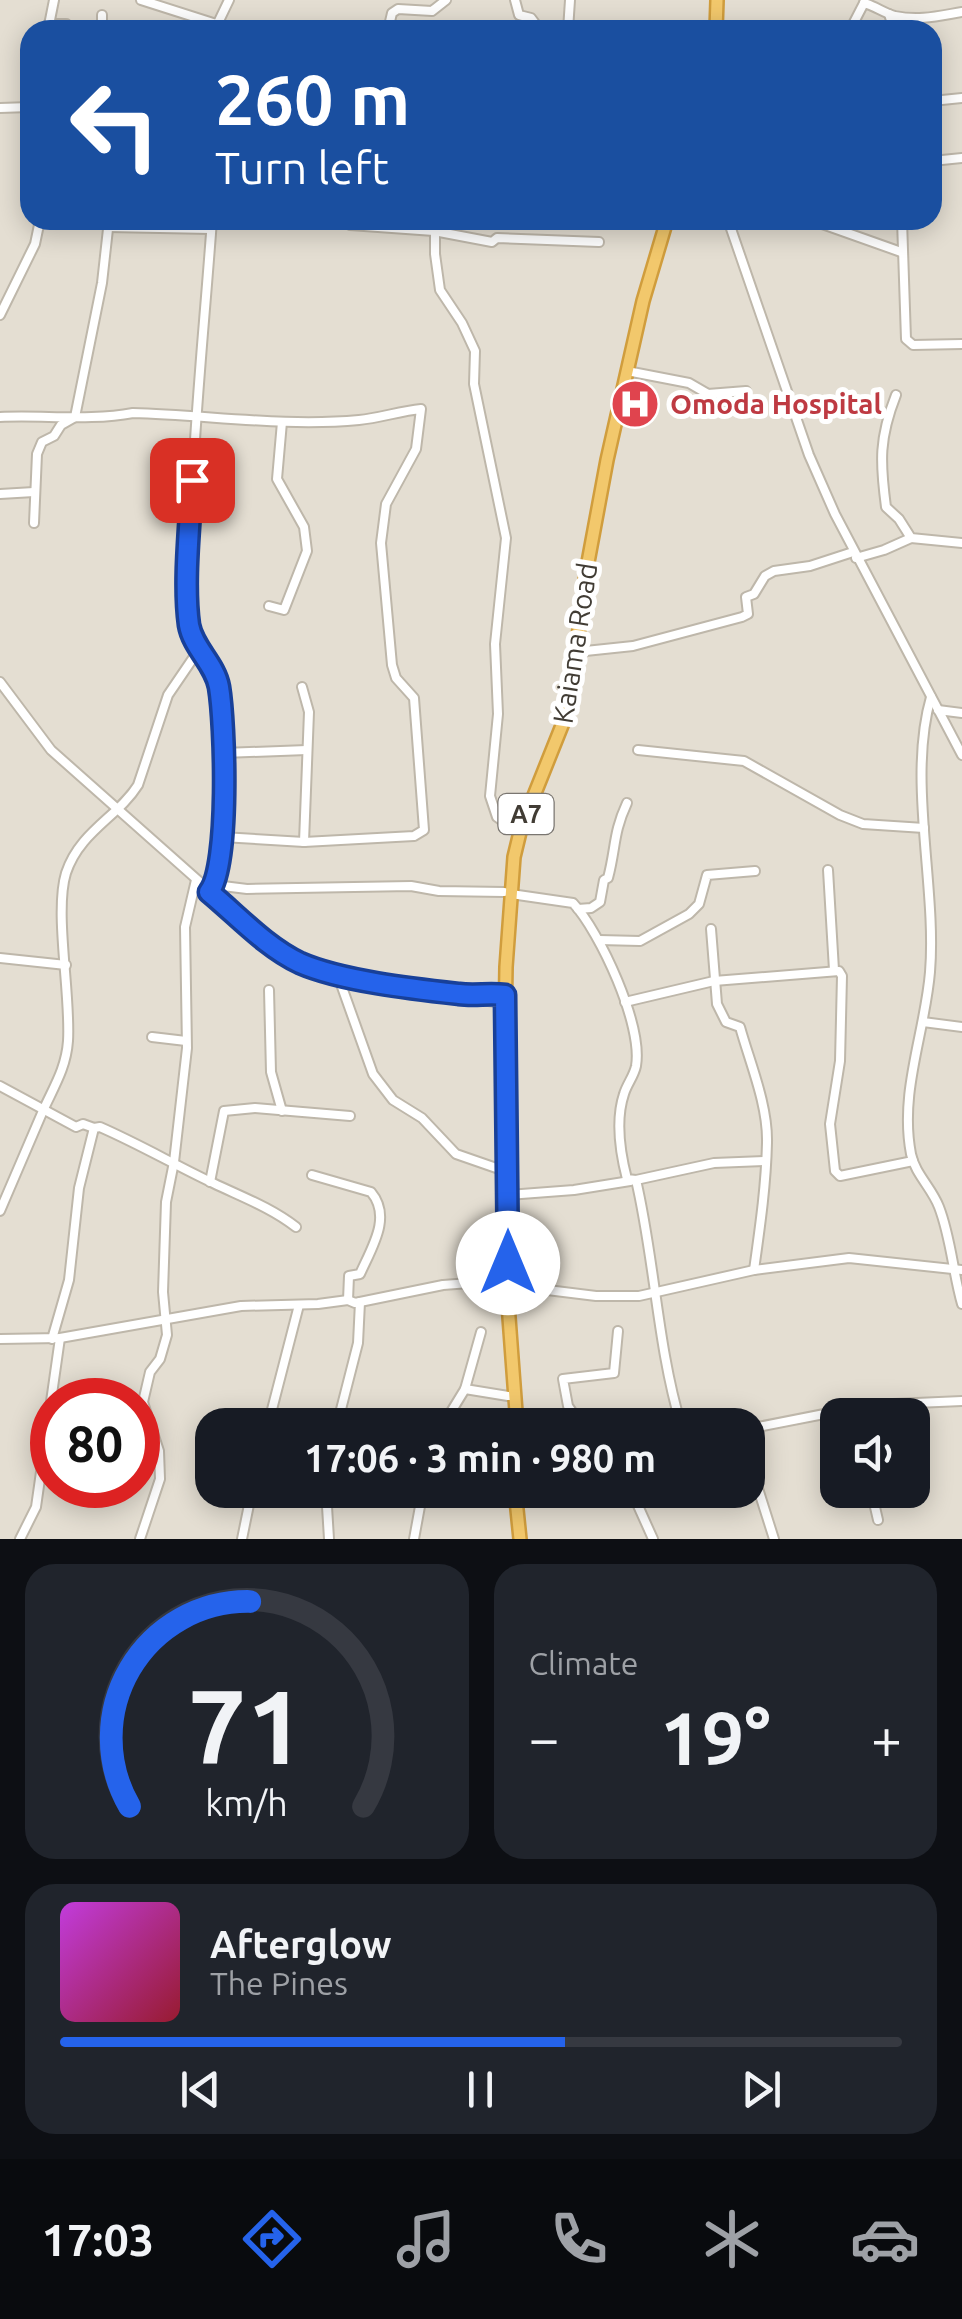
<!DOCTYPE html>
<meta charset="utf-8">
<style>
:root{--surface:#171b24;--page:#20242c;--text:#f1f3f6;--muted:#9ea1a6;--line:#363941;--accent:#2563eb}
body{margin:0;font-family:Ubuntu,sans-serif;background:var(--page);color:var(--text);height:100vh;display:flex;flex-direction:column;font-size:38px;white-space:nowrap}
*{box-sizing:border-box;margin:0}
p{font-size:32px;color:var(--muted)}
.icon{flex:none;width:55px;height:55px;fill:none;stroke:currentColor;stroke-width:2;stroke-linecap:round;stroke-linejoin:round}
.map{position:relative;height:1539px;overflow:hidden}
.panel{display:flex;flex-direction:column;gap:25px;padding:25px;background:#0d0f14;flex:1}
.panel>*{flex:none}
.top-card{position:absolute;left:20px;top:20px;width:922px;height:210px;border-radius:30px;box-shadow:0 5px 25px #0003;background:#1a4fa0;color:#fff;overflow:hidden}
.tools{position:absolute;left:820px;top:1398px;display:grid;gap:20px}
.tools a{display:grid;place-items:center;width:110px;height:110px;border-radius:20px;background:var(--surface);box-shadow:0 5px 25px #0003;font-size:50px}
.speed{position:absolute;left:30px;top:1378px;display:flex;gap:20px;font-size:50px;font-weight:700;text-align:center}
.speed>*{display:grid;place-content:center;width:130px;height:130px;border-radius:50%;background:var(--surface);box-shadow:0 5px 25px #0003;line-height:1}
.speed .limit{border:15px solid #d22;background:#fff;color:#111}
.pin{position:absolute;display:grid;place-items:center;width:85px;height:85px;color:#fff;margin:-42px;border-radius:20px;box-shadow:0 5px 15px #0006}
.me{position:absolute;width:110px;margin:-55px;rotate:0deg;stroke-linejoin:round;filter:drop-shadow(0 0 8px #0008)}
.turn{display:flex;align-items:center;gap:35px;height:210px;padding:0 30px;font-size:45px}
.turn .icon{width:130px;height:130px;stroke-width:2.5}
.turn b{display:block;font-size:70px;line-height:85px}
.big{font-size:75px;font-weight:600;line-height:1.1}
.panel .widget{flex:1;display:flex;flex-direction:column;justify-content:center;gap:15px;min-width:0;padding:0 35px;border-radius:30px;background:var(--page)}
.panel .dial{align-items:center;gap:0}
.dial svg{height:260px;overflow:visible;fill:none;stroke:var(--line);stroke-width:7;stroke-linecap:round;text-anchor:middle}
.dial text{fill:var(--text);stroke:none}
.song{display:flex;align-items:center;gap:30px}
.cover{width:120px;height:120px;border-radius:15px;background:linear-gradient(135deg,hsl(290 70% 55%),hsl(350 70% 35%))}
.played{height:10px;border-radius:5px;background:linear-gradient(90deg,var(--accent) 60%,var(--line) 60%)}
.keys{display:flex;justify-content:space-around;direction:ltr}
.heat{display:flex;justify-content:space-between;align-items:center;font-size:55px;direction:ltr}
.panel .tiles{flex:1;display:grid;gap:25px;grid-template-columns:1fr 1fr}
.widget:last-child{grid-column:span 2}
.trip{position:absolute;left:195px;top:1408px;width:570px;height:100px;border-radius:30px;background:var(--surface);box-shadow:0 5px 25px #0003;font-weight:600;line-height:100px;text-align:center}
.tabs{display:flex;height:160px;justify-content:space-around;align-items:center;background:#090b0e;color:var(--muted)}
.tabs .icon{width:70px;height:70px}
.tabs .active{color:var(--accent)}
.tabs b{font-size:45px;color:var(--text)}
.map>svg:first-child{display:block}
</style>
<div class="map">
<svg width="962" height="1539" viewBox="0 0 962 1539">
<rect width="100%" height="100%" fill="#f0ece3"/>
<path fill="#e4ded2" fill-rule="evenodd" d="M0,0H962V1539H0ZM30,30H932V220H30ZM52,1400H138V1485H52ZM838,1415H912V1490H838ZM212,1425H748V1490H212Z"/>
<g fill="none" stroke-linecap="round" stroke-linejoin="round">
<g stroke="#beb7aa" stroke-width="12">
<g id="minor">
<polyline points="141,0 235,30"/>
<polyline points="515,0 519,15 531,18 540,30"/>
<path d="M864,3C875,6 884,13 895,16C919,21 938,16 962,12"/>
<polyline points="889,14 894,30"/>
<polyline points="49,24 66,24 67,30"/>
<polyline points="217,25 229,0"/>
<polyline points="48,30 54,0"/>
<polyline points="102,30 102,15"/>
<polyline points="388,30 392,13 398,9 432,11 446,0"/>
<polyline points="568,30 570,0"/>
<polyline points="850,30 864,3"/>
<polyline points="932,101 962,98"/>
<polyline points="0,108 30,107"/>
<polyline points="932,161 962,158"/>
<polyline points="351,220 350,225 434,231 492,242 497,238 599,242"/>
<polyline points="435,220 435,254 440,290 462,323 475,351 474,384 506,538 495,644 498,714 490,796 497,817 515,830"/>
<polyline points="728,220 809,455 835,514 962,755"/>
<polyline points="811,220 901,252"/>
<polyline points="902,220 906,339 913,345 962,344"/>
<polyline points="108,227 211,229"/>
<polyline points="0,315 35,244 40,220"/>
<polyline points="627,371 689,383 708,394 746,391"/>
<path d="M896,395C879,438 880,462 886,507L899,519L911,538L962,543"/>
<path d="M0,417C44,415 91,421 133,413C208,415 284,427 359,420C380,418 400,411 421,409L416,449L386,504L381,543L392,665L396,678L414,698L424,830L414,836L304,842L222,837"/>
<polyline points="0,494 34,492"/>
<polyline points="34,523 37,454 42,442 54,436 61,425 75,417 102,283 109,220"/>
<polyline points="856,558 884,550 911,538"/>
<polyline points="269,606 284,610 307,551 304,527 277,479 282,422"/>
<polyline points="576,652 633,646 742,617 748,614 746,597 754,594 765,576 774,571 810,566 853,552"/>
<path d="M0,682L51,750L272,946C337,985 430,989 505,1004"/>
<polyline points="302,687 309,712 304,842"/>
<path d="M931,697C907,779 937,887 930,972C925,1033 899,1092 911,1154C915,1174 932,1188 939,1207C951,1238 953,1273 962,1304"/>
<polyline points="938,710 962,713"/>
<polyline points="638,750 744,761 840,815 863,824 924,828"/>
<polyline points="223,753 307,750"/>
<polyline points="828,870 834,970"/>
<polyline points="215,885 247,889 411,886 439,891 504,892"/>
<path d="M209,892C229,867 227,712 217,680C211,660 193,646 190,626C184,589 189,547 191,511C195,413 205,317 212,220"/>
<path d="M511,894L573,903C600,932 643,1025 636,1066C634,1076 627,1084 624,1094C615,1121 620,1152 627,1179L636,1180C655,1261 657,1345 681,1425"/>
<path d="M578,909L591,908L600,902L604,880L608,878C616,848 613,833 627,803"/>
<path d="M711,929L717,1004L726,1022L740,1027C750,1063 768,1105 767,1143C766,1186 760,1227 754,1270"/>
<polyline points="599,940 640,941 689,914 699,904 707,875 755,871"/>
<polyline points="0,958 66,965"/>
<polyline points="337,973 373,1074 393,1100 422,1118 456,1154 502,1170"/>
<polyline points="269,990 271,1072 282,1111"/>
<polyline points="478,994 505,995"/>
<polyline points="625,1002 714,981 839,971 842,976 840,1061 830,1124 835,1171 840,1176 913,1161"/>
<polyline points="923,1022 962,1027"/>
<polyline points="152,1037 186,1041"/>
<polyline points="0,1086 76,1127 83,1124 94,1128"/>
<path d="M312,1175L371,1192C392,1217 372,1247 360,1274L349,1276L348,1300"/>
<polyline points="636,1180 714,1163 765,1161"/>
<polyline points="210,1182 224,1111 255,1108 350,1116"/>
<polyline points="508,1195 574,1190 630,1181"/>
<path d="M0,1211C14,1178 28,1145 42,1113C53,1088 66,1069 68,1041C71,995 54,912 66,873C80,831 118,817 138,785L168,695L200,648"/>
<polyline points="0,1339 60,1338 241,1306 318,1304 348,1300 355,1303 443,1285 483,1282 596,1296 639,1296 754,1270 849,1258 962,1270"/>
<path d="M52,1339L69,1280L79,1188L94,1128L100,1127C139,1144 175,1165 213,1183C242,1197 270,1207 296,1227"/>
<polyline points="465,1389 508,1396"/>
<polyline points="268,1425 299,1305"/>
<polyline points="337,1425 358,1343 360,1302"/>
<polyline points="443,1425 465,1389 481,1332"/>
<polyline points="581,1425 568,1406 563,1379 614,1373 618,1331"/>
<polyline points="326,1490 329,1539"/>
<polyline points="631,1490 653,1539"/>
<polyline points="668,1490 674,1495 698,1490"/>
<polyline points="871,1490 878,1520"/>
<polyline points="20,1539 36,1507 60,1338"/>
<polyline points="140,1539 160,1479 159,1451 143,1402 150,1372 160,1359 167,1335 163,1292 166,1202 174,1162 187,1048 185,927 196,880"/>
<polyline points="242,1539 252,1490"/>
<polyline points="414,1539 423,1490"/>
<polyline points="774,1539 755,1479 755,1433 758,1427 870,1405 962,1401"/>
</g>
</g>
<g stroke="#d09d3d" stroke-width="16">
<g id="highway">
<polyline points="716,30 717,0"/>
<polyline points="517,1425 508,1304 504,1085 506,967 514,857 521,828 569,708 586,573 607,460 643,301 667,220"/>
<polyline points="515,1490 520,1539"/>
</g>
</g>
<use href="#minor" stroke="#fff" stroke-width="8"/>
<use href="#highway" stroke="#f2c86c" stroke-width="11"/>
</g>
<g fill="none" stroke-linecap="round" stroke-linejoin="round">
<g stroke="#184099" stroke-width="25">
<path id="route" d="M192,480C190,525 183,581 189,625C193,648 215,664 219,687C225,723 230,866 209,892C238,916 266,947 300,963C341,981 414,989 459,994C474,996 490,993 505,995L508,1263"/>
</g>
<use href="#route" stroke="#2563eb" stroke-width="18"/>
</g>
<defs>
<g id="hospital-disc" transform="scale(2.5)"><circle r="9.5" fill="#e0444e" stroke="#fff"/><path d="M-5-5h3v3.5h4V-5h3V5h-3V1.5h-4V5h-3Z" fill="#fff"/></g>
</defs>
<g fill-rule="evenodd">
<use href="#hospital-disc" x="635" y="404"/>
</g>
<g text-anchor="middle" stroke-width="10" stroke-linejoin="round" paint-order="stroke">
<rect fill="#fff" stroke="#7a7671" stroke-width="2.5" x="498.5" y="794" width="55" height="40" rx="8"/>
<g font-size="25" font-weight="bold" fill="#413c34">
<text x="526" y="823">A7</text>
</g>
<g font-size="28" font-weight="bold" fill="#be3a42" stroke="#fff" text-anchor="start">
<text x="670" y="414">Omoda Hospital</text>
</g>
<g font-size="28" fill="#413c34" stroke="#fff">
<text transform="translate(575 643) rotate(-81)" y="10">Kaiama Road</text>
</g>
</g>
</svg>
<div class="tools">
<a><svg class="icon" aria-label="sound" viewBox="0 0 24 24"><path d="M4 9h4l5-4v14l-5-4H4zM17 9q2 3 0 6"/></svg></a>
</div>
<div class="speed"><div class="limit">80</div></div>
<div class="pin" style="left:192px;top:480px;background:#d93025"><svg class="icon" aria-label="arrive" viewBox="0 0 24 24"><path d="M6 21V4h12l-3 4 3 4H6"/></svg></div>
<svg class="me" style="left:508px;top:1263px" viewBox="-20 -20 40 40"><circle r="19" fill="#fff"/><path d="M0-13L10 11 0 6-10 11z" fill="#2563eb"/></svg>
<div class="trip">17:06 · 3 min · 980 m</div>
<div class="top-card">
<div class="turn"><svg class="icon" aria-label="left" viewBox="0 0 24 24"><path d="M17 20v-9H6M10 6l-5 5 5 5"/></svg><div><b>260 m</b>Turn left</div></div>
</div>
</div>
<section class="panel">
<div class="tiles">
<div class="widget dial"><svg viewBox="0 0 100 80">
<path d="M14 69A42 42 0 1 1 86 69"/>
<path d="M14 69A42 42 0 0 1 51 6" stroke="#2563eb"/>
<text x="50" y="56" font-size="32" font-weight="700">71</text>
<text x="50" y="72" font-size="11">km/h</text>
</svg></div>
<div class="widget"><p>Climate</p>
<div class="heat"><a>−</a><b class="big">19°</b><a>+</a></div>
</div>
<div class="widget">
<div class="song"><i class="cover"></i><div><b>Afterglow</b><p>The Pines</p></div></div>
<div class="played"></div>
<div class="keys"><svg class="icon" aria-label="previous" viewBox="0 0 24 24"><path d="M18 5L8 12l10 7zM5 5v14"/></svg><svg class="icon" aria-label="pause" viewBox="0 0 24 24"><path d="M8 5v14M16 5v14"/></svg><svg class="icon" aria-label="next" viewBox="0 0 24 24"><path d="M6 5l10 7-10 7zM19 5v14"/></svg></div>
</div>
</div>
</section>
<nav class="tabs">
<b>17:03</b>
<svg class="icon active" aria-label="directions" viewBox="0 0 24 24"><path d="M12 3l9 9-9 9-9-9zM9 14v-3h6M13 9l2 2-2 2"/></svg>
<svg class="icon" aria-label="music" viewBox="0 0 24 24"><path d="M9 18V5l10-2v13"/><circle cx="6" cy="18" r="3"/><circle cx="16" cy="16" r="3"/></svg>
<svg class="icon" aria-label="phone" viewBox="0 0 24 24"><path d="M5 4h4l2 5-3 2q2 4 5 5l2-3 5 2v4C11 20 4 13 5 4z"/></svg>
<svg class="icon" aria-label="climate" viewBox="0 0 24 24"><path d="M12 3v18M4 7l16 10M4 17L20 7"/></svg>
<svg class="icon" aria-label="car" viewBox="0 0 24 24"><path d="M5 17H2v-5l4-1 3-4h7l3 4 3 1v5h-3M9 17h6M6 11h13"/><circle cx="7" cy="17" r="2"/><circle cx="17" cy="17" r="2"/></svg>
</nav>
